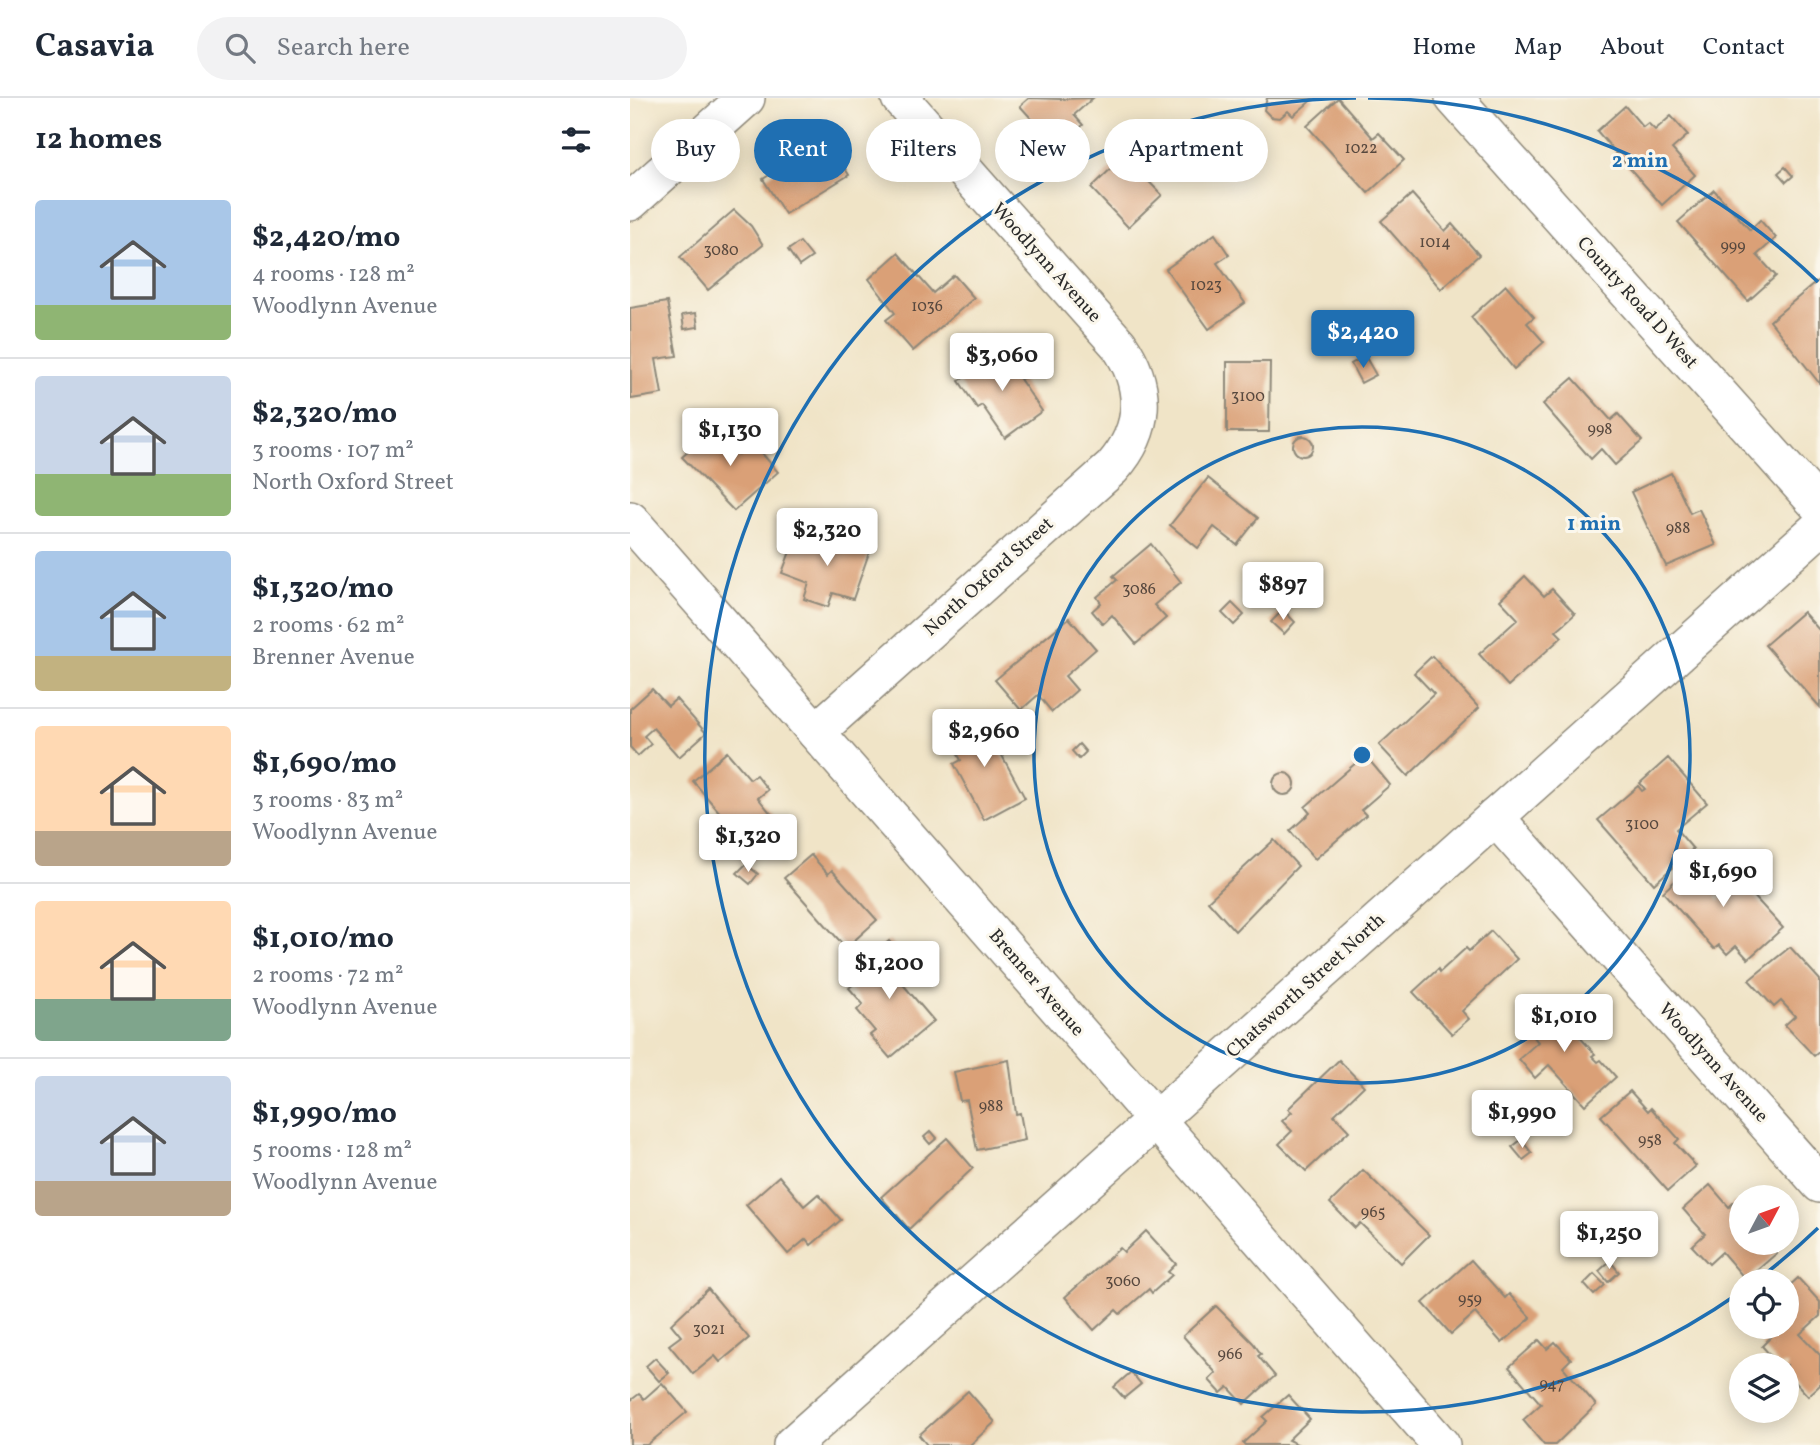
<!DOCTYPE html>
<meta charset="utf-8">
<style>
:root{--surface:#fff;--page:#f2f2f3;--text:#1f2937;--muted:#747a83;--line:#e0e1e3;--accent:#1f6fb2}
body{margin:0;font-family:Vollkorn,serif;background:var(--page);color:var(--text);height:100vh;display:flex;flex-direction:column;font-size:26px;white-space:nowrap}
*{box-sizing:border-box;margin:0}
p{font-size:23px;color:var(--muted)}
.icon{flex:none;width:38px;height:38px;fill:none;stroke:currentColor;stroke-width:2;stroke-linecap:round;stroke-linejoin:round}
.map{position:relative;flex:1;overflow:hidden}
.panel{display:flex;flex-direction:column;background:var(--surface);width:630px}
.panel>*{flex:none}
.hud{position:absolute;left:21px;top:21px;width:665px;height:63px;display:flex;gap:14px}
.needle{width:46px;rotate:49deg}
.fabs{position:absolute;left:1099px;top:1087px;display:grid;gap:14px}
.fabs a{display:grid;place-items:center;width:70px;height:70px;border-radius:50%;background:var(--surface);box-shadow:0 4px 18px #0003;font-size:35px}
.price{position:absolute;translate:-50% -60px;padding:0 16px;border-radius:7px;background:#fff;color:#222;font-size:23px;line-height:46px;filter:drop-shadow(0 2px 4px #0008)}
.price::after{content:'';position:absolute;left:50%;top:42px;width:21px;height:16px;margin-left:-10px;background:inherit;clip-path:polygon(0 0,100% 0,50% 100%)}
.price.current{background:var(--accent);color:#fff}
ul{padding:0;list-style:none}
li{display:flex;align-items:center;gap:21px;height:175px;padding:0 35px}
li+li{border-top:2px solid var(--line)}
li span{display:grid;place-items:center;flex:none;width:196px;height:140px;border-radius:7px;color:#555}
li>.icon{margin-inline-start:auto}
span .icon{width:84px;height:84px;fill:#fffc;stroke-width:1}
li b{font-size:30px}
h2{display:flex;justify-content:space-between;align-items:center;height:84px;padding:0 35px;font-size:30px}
.tag{padding:0 24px;border-radius:32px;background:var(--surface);box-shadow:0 4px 18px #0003;font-size:24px;line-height:63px}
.tag.current{background:var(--accent);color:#fff}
header{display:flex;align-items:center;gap:42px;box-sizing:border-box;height:98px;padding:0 35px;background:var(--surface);border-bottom:2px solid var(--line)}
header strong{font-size:33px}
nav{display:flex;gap:38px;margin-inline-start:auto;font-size:24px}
.search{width:490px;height:63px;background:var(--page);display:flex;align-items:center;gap:18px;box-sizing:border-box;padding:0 24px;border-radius:38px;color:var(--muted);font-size:26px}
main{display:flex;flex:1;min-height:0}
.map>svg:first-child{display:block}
.building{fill:#daa077}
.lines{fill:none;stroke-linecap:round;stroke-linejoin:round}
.minor-casing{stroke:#8e8879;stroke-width:40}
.minor{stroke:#fff;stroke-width:37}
.ring{fill:none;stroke:#1f6fb2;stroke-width:3.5}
.labels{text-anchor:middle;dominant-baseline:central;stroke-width:6;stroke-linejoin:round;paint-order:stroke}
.number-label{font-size:16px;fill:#57483e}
.street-label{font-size:19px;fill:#2b2b2b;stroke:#fbf7ec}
.centre{fill:#1f6fb2;stroke:#fbf7ec;stroke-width:3.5}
.ring-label{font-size:21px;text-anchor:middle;font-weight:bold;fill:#1f6fb2;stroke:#fbf7ec;stroke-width:6;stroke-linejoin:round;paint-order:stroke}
</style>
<header>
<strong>Casavia</strong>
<div class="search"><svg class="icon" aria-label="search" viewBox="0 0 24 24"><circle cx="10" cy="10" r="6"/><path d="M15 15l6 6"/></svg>Search here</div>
<nav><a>Home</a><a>Map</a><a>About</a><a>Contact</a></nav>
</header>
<main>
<section class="panel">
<h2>12 homes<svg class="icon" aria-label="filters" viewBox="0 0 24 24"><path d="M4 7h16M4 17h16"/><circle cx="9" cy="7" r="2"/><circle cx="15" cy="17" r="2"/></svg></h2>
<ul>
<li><span style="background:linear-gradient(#a9c7e8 75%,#8fb573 0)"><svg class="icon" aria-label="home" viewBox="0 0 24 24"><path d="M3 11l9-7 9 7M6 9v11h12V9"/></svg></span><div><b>$2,420/mo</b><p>4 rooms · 128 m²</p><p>Woodlynn Avenue</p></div></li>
<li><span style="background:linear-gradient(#c9d6e8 70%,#8fb573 0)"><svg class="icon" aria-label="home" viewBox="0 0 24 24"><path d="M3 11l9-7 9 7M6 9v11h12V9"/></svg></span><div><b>$2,320/mo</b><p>3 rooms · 107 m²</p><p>North Oxford Street</p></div></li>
<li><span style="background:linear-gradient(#a9c7e8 75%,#c2b280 0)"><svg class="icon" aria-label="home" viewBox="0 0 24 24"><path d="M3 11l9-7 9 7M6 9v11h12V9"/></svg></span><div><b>$1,320/mo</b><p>2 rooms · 62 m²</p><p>Brenner Avenue</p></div></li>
<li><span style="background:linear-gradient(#ffd9b3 75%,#b9a48a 0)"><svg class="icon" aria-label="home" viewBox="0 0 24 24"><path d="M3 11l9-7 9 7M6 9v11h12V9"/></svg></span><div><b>$1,690/mo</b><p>3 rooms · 83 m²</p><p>Woodlynn Avenue</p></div></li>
<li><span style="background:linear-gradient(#ffd9b3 70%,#7fa58c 0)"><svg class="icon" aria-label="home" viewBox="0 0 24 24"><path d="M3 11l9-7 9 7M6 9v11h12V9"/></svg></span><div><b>$1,010/mo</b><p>2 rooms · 72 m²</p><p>Woodlynn Avenue</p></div></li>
<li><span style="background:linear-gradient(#c9d6e8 75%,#b9a48a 0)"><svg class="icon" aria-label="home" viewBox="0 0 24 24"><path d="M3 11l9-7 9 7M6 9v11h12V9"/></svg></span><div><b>$1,990/mo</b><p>5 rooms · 128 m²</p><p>Woodlynn Avenue</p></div></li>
</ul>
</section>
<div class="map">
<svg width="1190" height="1347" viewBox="0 0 1190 1347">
<rect width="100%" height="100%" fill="#fbf7ec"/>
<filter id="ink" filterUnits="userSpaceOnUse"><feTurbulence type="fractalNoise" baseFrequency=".0143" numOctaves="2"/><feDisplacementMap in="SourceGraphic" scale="14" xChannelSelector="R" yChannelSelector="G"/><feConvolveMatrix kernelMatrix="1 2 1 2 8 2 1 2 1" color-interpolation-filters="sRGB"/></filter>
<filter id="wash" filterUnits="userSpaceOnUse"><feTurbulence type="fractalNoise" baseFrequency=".00686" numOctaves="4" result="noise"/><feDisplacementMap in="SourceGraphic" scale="28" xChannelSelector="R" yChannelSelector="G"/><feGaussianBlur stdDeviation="1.57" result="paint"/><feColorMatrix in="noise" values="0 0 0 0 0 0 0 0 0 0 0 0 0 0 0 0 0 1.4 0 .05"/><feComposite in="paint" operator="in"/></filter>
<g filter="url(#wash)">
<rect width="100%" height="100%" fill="#f0e4c7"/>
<g id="blocks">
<g class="building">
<polygon points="399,0 429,1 463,0 444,17 453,27 428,50 390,8"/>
<polygon points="637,0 684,0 663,18 658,13 650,20 641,19 634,12"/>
<polygon points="708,0 743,40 749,35 774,62 738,95 677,28"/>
<polygon points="995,8 1013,29 1018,25 1025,32 1041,18 1058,37 1042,51 1065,77 1032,107 967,33"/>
<polygon points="197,42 219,77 155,116 133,81 155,67 153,63 173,51 176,55"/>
<polygon points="610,52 623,53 623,66 610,66"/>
<polygon points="494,58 532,97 498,129 461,90"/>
<polygon points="1155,69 1163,78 1156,84 1148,75"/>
<polygon points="1084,92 1120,132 1130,122 1146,140 1127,157 1146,178 1118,203 1048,124"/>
<polygon points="782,96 815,133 822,126 849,157 811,191 751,123"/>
<polygon points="104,112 121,128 133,147 78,192 50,159"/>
<polygon points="585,136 599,157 587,165 615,205 579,231 536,171"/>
<polygon points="170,144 182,159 169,168 158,152"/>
<polygon points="268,155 303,195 324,177 344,200 283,253 256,222 265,215 239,181"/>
<polygon points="1190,181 1190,286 1140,223"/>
<polygon points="876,187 904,219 897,225 914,244 884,271 841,219"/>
<polygon points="37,204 47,258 26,261 32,296 1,301 0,210"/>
<polygon points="66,215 68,229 54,231 52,217"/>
<polygon points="373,252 386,264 393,280 390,281 412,313 375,340 352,307 347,310 329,283"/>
<polygon points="735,258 746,277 731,285 721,266"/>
<polygon points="597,264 640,264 639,334 597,334"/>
<polygon points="943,280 981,322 988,316 1012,343 985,367 971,351 961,361 913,306"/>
<polygon points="85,330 108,356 122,344 148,374 104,413 52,359"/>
<circle cx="673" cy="348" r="10"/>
<polygon points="1041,375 1060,415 1069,411 1086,447 1036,468 1001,394"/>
<polygon points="578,380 628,420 607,447 584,429 568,450 540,427"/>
<polygon points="182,424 197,429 193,440 178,434"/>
<polygon points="167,435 219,453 223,439 242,446 223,501 203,495 198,509 174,501 179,485 152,475"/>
<polygon points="521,446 551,484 524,507 536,520 506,546 482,517 473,526 462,513 471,505 467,499 487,482 483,478"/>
<polygon points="895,478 914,498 922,491 945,516 926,533 932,539 878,588 849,556 888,521 870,502"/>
<polygon points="602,505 614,517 604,527 592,515"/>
<polygon points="653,512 665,524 654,536 641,524"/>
<polygon points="1173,514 1190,533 1190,609 1135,547"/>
<polygon points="439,520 466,551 435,578 447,592 422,614 408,597 391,612 365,582"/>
<polygon points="802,558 849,610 778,678 749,647 804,596 784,575"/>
<polygon points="22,591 38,608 46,601 76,635 49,659 23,630 14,638 21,646 8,658 0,649 0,611"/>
<polygon points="350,617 395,700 354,722 324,666 331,662 316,635"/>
<polygon points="449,646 456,654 449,661 442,653"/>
<polygon points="97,654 120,681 126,677 138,692 128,700 147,723 118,748 63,683"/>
<polygon points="735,657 760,687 731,712 736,717 685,761 660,733 680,715 675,709"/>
<polygon points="1038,660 1077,705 1046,731 1063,751 1024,786 968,722 1008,688 1012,693 1015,691 1010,685"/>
<circle cx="654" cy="686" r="11"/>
<polygon points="644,742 668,768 605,833 578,803"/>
<polygon points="1086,756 1107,779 1086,798 1089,802 1110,783 1153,830 1118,861 1106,848 1097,856 1089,847 1084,851 1033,794 1060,769 1065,775"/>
<polygon points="181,757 198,776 202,772 247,822 216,850 154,780"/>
<polygon points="116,766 128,776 120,786 107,775"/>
<polygon points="861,833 887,861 832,913 839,921 822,936 783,894 808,871 810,874 836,850 839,853"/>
<polygon points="259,843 283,872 270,883 304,923 260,960 240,937 245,933 227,912 233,906 219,890 233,878 227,871"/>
<polygon points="1160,849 1190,882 1190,953 1184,958 1155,927 1165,918 1151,903 1144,909 1119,882"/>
<polygon points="921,901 941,923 938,926 965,956 962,958 968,964 971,962 986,979 955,1007 919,967 905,980 889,961 908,944 893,926"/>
<polygon points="379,962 386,1016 390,1015 395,1042 347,1052 337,1002 330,1003 324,974"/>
<polygon points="709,962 734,988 704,1017 719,1033 676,1073 649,1046 662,1033 652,1023 662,1014 658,1011"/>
<polygon points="1000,993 1018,1013 1021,1010 1049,1041 1045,1045 1066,1068 1038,1093 971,1018"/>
<polygon points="301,1033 307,1040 300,1046 294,1039"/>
<polygon points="317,1040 343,1070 279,1131 251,1099"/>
<polygon points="891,1042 902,1055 893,1062 882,1049"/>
<polygon points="733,1072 799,1137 771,1165 730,1125 725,1130 700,1105"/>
<polygon points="149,1078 174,1108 188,1096 211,1122 181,1147 176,1141 158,1156 116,1107"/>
<polygon points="1080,1087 1099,1109 1104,1104 1111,1112 1111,1144 1138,1144 1147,1155 1116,1182 1092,1154 1079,1166 1062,1148 1075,1136 1053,1111"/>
<polygon points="516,1133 546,1166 538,1174 542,1177 522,1195 519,1191 490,1216 486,1212 464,1232 435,1199 490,1150 494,1154"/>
<polygon points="841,1162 875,1200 879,1196 901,1220 872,1245 845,1215 821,1236 793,1205"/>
<polygon points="980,1163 989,1174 978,1184 969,1173"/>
<polygon points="964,1176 975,1187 964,1197 954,1186"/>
<polygon points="1168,1180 1190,1204 1190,1218 1170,1236 1190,1257 1190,1287 1178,1298 1157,1275 1157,1267 1149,1267 1132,1248 1141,1239 1131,1228 1157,1228 1157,1190"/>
<polygon points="78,1191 119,1240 90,1264 85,1258 63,1276 39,1247 51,1238 41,1226"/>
<polygon points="586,1208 623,1245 631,1256 628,1258 645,1278 614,1306 598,1289 591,1295 579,1282 586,1275 553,1238"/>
<polygon points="909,1242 917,1251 925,1244 941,1261 933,1269 966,1307 925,1347 914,1347 893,1322 911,1306 879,1269"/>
<polygon points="25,1260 39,1275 29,1283 16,1268"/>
<polygon points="501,1274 511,1286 494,1300 484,1289"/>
<polygon points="32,1285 57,1314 17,1347 0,1347 0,1303 9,1296 14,1301"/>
<polygon points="338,1293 365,1324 340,1347 297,1347 289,1337"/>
<polygon points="658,1297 680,1321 658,1342 669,1347 615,1347 613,1345 637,1323 633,1319"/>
</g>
</g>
</g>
<g filter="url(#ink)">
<use href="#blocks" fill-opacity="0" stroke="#8e8879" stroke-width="2"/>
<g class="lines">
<g class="minor-casing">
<g id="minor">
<polyline points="824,0 1190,409"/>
<polyline points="0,104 116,0"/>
<polyline points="0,422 811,1347"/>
<path d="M186,634L482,370C516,332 518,289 489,247L270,0"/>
<polyline points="865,719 1190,1086"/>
<polyline points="162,1347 1190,429"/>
</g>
</g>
<use href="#minor" class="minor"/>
</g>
</g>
<g class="ring">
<circle cx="732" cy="657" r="328"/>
<path d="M1188 1130A657 657 0 0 1 1127 1182M1109 1195A657 657 0 1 1 726 0M738 0A657 657 0 0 1 1188 184"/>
</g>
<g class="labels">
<g class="number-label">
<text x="731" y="51">1022</text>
<text x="805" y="145">1014</text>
<text x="1103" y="149">999</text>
<text x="91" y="153">3080</text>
<text x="576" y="188">1023</text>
<text x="297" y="209">1036</text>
<text x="618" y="299">3100</text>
<text x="970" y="332">998</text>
<text x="1048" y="431">988</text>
<text x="509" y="492">3086</text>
<text x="1012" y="727">3100</text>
<text x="361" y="1009">988</text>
<text x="1020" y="1043">958</text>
<text x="743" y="1115">965</text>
<text x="493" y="1184">3060</text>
<text x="840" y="1202">959</text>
<text x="79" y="1232">3021</text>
<text x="600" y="1257">966</text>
<text x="922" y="1287">947</text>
</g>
<g class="street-label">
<text transform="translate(416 165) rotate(48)">Woodlynn Avenue</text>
<text transform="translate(1007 205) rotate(48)">County Road D West</text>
<text transform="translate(359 479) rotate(-42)">North Oxford Street</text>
<text transform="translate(406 885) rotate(49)">Brenner Avenue</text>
<text transform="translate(676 888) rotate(-42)">Chatsworth Street North</text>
<text transform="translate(1083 965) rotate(48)">Woodlynn Avenue</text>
</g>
</g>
<circle cx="732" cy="657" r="10" class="centre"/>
<g class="ring-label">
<text x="1010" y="69">2 min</text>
<text x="964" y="432">1 min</text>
</g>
</svg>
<div class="fabs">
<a><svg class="needle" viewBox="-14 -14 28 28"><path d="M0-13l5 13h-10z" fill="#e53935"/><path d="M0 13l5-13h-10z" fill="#747a83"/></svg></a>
<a><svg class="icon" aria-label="locate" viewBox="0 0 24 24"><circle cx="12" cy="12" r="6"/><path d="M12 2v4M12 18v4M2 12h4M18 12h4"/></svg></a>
<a><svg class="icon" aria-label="layers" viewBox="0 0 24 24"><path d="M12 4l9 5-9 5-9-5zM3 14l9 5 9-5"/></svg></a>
</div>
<b class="price current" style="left:733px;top:272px">$2,420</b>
<b class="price" style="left:372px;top:295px">$3,060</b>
<b class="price" style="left:100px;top:370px">$1,130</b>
<b class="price" style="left:197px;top:470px">$2,320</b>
<b class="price" style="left:653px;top:524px">$897</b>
<b class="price" style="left:354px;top:671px">$2,960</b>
<b class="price" style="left:118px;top:776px">$1,320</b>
<b class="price" style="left:1093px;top:811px">$1,690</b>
<b class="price" style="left:259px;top:903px">$1,200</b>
<b class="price" style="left:934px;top:956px">$1,010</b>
<b class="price" style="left:892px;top:1052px">$1,990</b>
<b class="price" style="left:979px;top:1173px">$1,250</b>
<div class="hud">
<a class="tag">Buy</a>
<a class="tag current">Rent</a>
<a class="tag">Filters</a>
<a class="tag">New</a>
<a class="tag">Apartment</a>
</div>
</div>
</main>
